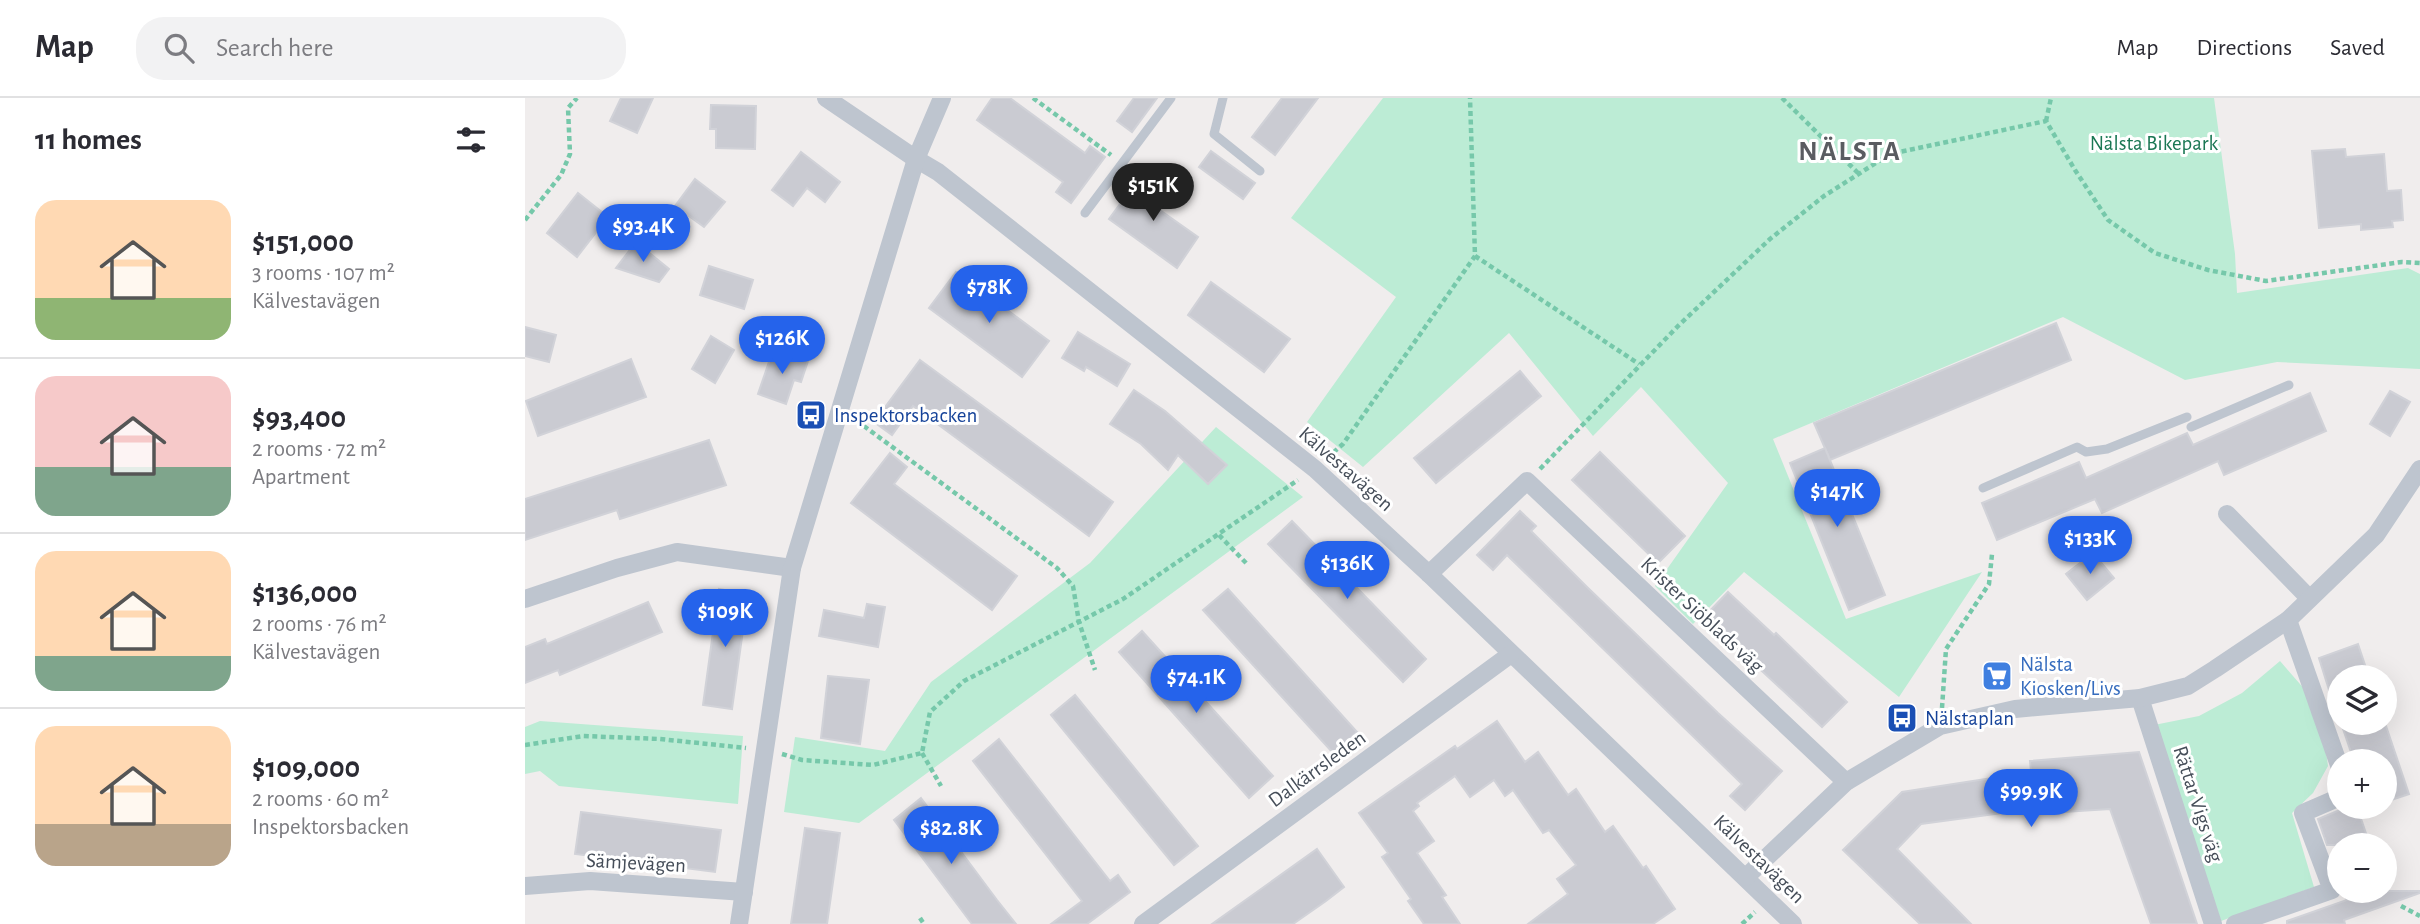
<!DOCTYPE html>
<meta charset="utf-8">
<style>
:root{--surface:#fff;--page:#f2f2f3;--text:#2b2b33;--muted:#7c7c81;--line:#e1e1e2;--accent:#2563eb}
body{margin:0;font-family:"Alegreya Sans",sans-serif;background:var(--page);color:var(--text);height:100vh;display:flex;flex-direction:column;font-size:26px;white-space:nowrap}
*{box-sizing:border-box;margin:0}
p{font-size:23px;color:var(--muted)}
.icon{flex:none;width:38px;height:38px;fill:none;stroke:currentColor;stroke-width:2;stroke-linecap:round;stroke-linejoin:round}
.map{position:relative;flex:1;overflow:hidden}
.details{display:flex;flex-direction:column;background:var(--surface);width:525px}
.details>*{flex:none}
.tools{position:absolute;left:1802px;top:567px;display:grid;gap:14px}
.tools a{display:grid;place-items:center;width:70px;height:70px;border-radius:50%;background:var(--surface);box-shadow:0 7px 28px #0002;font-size:35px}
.price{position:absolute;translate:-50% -60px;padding:0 16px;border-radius:24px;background:var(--accent);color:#fff;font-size:23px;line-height:46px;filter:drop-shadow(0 2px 4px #0008)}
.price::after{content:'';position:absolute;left:50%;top:42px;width:21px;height:16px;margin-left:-10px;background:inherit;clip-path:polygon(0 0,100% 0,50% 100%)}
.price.selected{background:#222;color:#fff}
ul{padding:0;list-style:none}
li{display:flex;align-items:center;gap:21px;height:175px;padding:0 35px}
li+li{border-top:2px solid var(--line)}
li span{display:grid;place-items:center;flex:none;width:196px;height:140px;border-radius:21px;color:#555}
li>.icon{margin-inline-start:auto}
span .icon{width:84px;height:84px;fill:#fffc;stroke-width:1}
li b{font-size:30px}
h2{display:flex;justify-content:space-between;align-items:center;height:84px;padding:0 35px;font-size:30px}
header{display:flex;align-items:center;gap:42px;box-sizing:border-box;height:98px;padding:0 35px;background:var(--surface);border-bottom:2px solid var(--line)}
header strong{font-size:33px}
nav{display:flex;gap:38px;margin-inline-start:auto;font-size:24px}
.search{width:490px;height:63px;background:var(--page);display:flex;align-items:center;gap:18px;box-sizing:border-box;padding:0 24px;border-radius:28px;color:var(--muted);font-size:26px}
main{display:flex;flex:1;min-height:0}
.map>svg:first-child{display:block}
.green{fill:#bcecd5}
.building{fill:#cacbd2;stroke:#d1d2d8;stroke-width:2}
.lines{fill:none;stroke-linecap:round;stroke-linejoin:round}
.path{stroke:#76c8aa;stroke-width:4.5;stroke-dasharray:5 3.5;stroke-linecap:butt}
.lane{stroke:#bec5cf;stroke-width:9}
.street{stroke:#bec5cf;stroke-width:18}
.labels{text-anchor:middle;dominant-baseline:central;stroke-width:6;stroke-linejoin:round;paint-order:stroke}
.park-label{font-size:21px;fill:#1b7754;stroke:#fff}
.transit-label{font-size:21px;fill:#164399;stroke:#fff;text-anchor:start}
.street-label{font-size:21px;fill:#464e59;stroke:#fff}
.shop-label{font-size:21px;fill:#366cbe;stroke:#fff;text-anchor:start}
.district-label{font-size:28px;font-weight:bold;letter-spacing:2px;fill:#5a5c61;stroke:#fff}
</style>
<header>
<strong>Map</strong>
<div class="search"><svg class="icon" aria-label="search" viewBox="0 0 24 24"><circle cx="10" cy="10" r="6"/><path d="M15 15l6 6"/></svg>Search here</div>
<nav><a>Map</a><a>Directions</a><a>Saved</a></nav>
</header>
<main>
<section class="details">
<h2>11 homes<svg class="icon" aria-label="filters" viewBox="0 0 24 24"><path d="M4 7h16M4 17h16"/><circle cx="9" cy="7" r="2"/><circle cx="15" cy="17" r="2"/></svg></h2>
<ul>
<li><span style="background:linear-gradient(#ffd9b3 70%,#8fb573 0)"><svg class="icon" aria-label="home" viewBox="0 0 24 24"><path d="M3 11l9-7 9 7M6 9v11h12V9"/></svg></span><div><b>$151,000</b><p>3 rooms · 107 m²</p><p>Kälvestavägen</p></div></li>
<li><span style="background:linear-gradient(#f6c9c9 65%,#7fa58c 0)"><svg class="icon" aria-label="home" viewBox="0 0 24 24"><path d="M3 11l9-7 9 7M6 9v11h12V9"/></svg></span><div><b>$93,400</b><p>2 rooms · 72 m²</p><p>Apartment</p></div></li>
<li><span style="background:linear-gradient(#ffd9b3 75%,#7fa58c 0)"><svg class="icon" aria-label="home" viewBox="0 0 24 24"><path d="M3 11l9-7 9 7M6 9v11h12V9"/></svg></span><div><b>$136,000</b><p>2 rooms · 76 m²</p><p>Kälvestavägen</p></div></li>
<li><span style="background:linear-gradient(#ffd9b3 70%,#b9a48a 0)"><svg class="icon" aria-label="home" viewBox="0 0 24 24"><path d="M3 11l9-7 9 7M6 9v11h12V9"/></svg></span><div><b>$109,000</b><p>2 rooms · 60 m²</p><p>Inspektorsbacken</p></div></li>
</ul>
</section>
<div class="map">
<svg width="1895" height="826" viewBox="0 0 1895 826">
<rect width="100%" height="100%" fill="#f0eded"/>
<g class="green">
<polygon points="858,0 1689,0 1710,156 1712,195 1883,170 1895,176 1895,271 1752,264 1660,282 1538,219 1248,341 1321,521 1457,474 1374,599 1219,474 1168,526 1130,488 1203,385 1116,289 1068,338 984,235 838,369 782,324 871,199 766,120"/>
<polygon points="691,329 778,399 334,725 259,714 270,639 360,653 406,584 565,465"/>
<polygon points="1755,563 1782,594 1799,639 1803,668 1788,695 1767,715 1789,789 1696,823 1629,627 1674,618 1717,595"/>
<polygon points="15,623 218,638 213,706 34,688 15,673 0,676 0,629"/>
</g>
<g class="building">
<polygon points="96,0 128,0 112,35 85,23"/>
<polygon points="467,0 485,0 560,55 565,48 580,59 546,105 531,94 538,84 452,22"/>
<polygon points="609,0 632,0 607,34 592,23"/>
<polygon points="757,0 793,0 750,57 727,39"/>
<polygon points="186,7 231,8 230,51 191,50 191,31 185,31"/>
<polygon points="1820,51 1821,59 1859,56 1862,93 1876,92 1878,122 1867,123 1868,129 1836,132 1836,126 1794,130 1787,53"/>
<polygon points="686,53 730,85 718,101 674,69"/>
<polygon points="276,54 315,84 300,104 282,90 268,108 247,92"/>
<polygon points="620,72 637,84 622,103 673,139 652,170 584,121"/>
<polygon points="170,81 200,104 179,129 150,108"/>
<polygon points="53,95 83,119 52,159 22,135"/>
<polygon points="111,144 144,171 134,184 91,170"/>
<polygon points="184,168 228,182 219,211 175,197"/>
<polygon points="431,174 524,243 497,279 404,210"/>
<polygon points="686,184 765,241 739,274 663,217"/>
<polygon points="1531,225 1546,262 1305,362 1289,325"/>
<polygon points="0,229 31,237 24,264 0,258"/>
<polygon points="553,234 605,266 592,288 561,269 559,273 537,260"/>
<polygon points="186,238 209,252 190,285 167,271"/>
<polygon points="248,252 283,263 276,284 269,282 261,306 233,296"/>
<polygon points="106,261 121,299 13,338 1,303"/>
<polygon points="395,262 588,404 564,438 388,308 367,337 349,324"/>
<polygon points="995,273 1016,298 911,385 889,360"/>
<polygon points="609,292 640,313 702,367 683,386 653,357 643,372 616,346 585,326"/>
<polygon points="1865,293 1885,304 1865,338 1845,326"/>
<polygon points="1785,295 1801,333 1699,377 1693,363 1577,415 1570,401 1472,442 1457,405 1554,364 1561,380 1662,335 1668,347"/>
<polygon points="184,342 201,387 95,421 92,412 0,442 0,401"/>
<polygon points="1300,350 1360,497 1324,512 1265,365"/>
<polygon points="1075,354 1160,438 1133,465 1047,382"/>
<polygon points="365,355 382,369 369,386 492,478 467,512 326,405"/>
<polygon points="995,413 1011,428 1006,433 1062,489 1193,615 1257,673 1220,712 1205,698 1217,686 982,457 968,472 952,457"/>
<polygon points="767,423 901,561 878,584 743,446"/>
<polygon points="1568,455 1589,480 1562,502 1541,476"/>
<polygon points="194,491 223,496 207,611 178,607"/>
<polygon points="703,491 832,634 809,656 678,512"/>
<polygon points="1203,494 1249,537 1251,535 1322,604 1297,629 1179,519"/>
<polygon points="123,504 137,534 35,577 33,572 0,585 0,549 20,541 22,546"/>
<polygon points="342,506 360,509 353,549 294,538 299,512 339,520"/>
<polygon points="617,533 748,678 724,700 594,554"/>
<polygon points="1833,546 1844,579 1815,579 1815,613 1811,614 1794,560"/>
<polygon points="1467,564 1485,572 1477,591 1459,584"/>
<polygon points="303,578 344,582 335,646 296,640"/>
<polygon points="550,597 673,748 649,767 526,617"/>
<polygon points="972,623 1000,664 1013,654 1043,697 1051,691 1080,734 1088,728 1118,770 1121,768 1150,811 1128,826 1003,826 1043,796 1032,781 1051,767 1024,732 1018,735 988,692 980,698 969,682 945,699 930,678 892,705 894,708 888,713 909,743 892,755 921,797 917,799 935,826 899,826 883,803 886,801 857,759 863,755 834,715 930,648 932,651"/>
<polygon points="1816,625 1860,625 1884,696 1860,704 1860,663 1829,663"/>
<polygon points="474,641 585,783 593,777 605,794 562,826 526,826 557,803 448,663"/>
<polygon points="1614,654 1672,826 1626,826 1585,711 1508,716 1507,711 1396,726 1372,751 1446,826 1395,826 1318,752 1377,694 1506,674 1505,663"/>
<polygon points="396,700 472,802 491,826 447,826 369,722"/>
<polygon points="1822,709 1832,709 1845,747 1802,747 1793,721"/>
<polygon points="56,714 196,732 190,774 50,756"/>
<polygon points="280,730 315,735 302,826 266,826"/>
<polygon points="792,751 819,789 801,803 768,826 687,826"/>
<polygon points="1818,793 1895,793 1895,795 1819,822 1820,826 1762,826 1762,823 1822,802"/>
</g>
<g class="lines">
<g class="path">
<polyline points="508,0 586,57"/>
<polyline points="1257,0 1333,75"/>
<polyline points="1521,23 1526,0"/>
<polyline points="0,122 36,77 45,56 43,10 52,0"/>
<polyline points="950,158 1114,266"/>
<polyline points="332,323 532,470 548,488 554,524 570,572"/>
<polyline points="802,360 818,346 950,158 945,0"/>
<polyline points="1015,371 1153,228 1245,141 1299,98 1365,56 1521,23 1550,72 1583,122 1630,155 1683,172 1741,183 1877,164 1895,165"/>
<polyline points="694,437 722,466"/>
<polyline points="1417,610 1421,551 1464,486 1467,456"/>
<polyline points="0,647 58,638 135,641 221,650"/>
<polyline points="397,655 416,688"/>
<polyline points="257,656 277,662 348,667 397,655 405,614 439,583 598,501 773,382"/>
<polyline points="1876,808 1895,818"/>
<polyline points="395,820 399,826"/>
<polyline points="1217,826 1230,814"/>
</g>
<g class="lane">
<polyline points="698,0 689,36 735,73"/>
<polyline points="560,115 646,0"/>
<polyline points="1666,329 1764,287"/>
<polyline points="1458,390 1552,349 1561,354 1582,351 1662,319"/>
</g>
<g class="street">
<polyline points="301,0 391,61 413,74 790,371 904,476 1268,826"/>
<polyline points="1702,416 1784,500"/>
<polyline points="904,476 1002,383 1321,684"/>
<polyline points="0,501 92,470 152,454 267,470 391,61 417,0"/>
<polyline points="1763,522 1815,670"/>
<polyline points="1615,600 1688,826"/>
<polyline points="1221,779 1321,684 1415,628 1490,611 1615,600 1663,588 1690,571 1763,522 1851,437 1895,371"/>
<polyline points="0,788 65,783 219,794"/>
<polyline points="214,826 267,470"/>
<polyline points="618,826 986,556"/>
<polyline points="1710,826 1807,792 1778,715 1815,699"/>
</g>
</g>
<defs>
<g id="bus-square" transform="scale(1.575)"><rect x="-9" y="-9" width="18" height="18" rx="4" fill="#1a4fb4" stroke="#fff"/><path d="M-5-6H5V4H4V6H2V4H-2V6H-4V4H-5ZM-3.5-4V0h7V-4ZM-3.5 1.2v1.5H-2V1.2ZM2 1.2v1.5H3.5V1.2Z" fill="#fff"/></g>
<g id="supermarket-square" transform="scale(1.575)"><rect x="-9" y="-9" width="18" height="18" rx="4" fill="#3f7fe0" stroke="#fff"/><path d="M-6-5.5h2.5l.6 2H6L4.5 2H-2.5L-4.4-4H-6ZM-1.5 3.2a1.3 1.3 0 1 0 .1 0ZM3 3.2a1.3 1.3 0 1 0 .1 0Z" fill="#fff"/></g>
</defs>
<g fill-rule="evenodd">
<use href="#bus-square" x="286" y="317"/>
<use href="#supermarket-square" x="1472" y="578"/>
<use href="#bus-square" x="1377" y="620"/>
</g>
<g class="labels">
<g class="park-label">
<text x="1629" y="45">Nälsta Bikepark</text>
</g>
<g class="transit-label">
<text x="309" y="317">Inspektorsbacken</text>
<text x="1400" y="620">Nälstaplan</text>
</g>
<g class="street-label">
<text transform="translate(821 371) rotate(41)">Kälvestavägen</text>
<text transform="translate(1177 517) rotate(43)">Krister Siöblads väg</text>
<text transform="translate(792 671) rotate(-36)">Dalkärrsleden</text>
<text transform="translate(1673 706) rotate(72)">Rättar Vigs väg</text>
<text transform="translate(1234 761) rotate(44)">Kälvestavägen</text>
<text transform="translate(111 765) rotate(3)">Sämjevägen</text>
</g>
<g class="shop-label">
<text x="1495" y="566">Nälsta<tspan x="1495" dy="24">Kiosken/Livs</tspan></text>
</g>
<g class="district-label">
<text x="1325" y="54">NÄLSTA</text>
</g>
</g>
</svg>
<div class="tools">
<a><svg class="icon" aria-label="layers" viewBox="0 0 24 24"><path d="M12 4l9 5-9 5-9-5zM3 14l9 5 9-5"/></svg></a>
<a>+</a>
<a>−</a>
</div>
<b class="price selected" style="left:628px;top:125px">$151K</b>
<b class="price" style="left:118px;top:166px">$93.4K</b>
<b class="price" style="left:464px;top:227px">$78K</b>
<b class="price" style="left:257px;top:278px">$126K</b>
<b class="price" style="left:1312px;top:431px">$147K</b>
<b class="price" style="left:1565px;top:478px">$133K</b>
<b class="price" style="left:822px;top:503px">$136K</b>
<b class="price" style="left:200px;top:551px">$109K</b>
<b class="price" style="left:671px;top:617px">$74.1K</b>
<b class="price" style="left:1506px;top:731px">$99.9K</b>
<b class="price" style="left:426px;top:768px">$82.8K</b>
</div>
</main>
